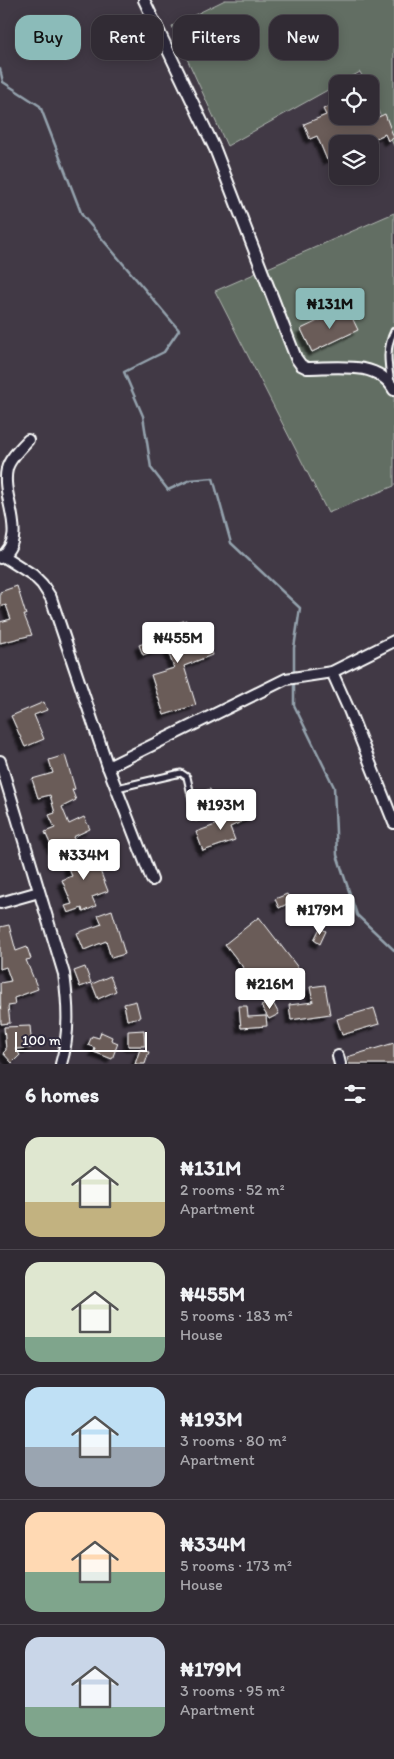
<!DOCTYPE html>
<meta charset="utf-8">
<style>
:root{--surface:#312b34;--page:#39333c;--text:#f1f3f6;--muted:#a8a7ac;--line:#4c474f;--accent:#8bbbb9}
body{margin:0;font-family:Itim,sans-serif;background:var(--page);color:var(--text);height:100vh;display:flex;flex-direction:column;font-size:19px;white-space:nowrap}
*{box-sizing:border-box;margin:0}
p{font-size:16px;color:var(--muted)}
.icon{flex:none;width:28px;height:28px;fill:none;stroke:currentColor;stroke-width:2;stroke-linecap:round;stroke-linejoin:round}
.map{position:relative;height:1064px;overflow:hidden}
.panel{display:flex;flex-direction:column;background:var(--surface);flex:1}
.panel>*{flex:none}
.guide{position:absolute;left:15px;top:15px;width:365px;height:45px;display:flex;gap:10px}
.fabs{position:absolute;left:329px;top:75px;display:grid;gap:10px}
.fabs a{display:grid;place-items:center;width:50px;height:50px;border-radius:10px;background:var(--surface);box-shadow:0 2px 12px #0003,0 0 0 1px var(--line);font-size:25px}
.scale{position:absolute;left:15px;bottom:12px;width:132px;box-sizing:border-box;padding-left:5px;border:2px solid #fff;border-top:0;font-size:14px;line-height:18px;white-space:nowrap;color:#fff;-webkit-text-stroke:4px #2f2a3d;paint-order:stroke}
.price{position:absolute;translate:-50% -42px;padding:0 11px;border-radius:5px;background:#fff;color:#222;font-size:16px;line-height:32px;filter:drop-shadow(0 1px 2px #0008)}
.price::after{content:'';position:absolute;left:50%;top:30px;width:15px;height:11px;margin-left:-8px;background:inherit;clip-path:polygon(0 0,100% 0,50% 100%)}
.price.active{background:var(--accent);color:#111}
ul{padding:0;list-style:none}
li{display:flex;align-items:center;gap:15px;height:125px;padding:0 25px}
li+li{border-top:1px solid var(--line)}
li span{display:grid;place-items:center;flex:none;width:140px;height:100px;border-radius:15px;color:#555}
li>.icon{margin-inline-start:auto}
span .icon{width:60px;height:60px;fill:#fffc;stroke-width:1}
li b{font-size:21px}
h2{display:flex;justify-content:space-between;align-items:center;height:60px;padding:0 25px;font-size:21px}
.tag{padding:0 18px;border-radius:15px;background:var(--surface);box-shadow:0 2px 12px #0003,0 0 0 1px var(--line);font-size:18px;line-height:45px}
.tag.active{background:var(--accent);color:#111}
.map>svg:first-child{display:block}
.green{fill:#626e63;stroke:#b0b6b1}
.lines{fill:none;stroke-linecap:round;stroke-linejoin:round}
.stream{stroke:#94a2ad;stroke-width:2.5}
.building{fill:#6b5c59;stroke:#fff;filter:url(#shadow)}
.lane-casing{stroke:#fff;stroke-width:9}
.street-casing{stroke:#fff;stroke-width:14}
.lane{stroke:#2f2a3d;stroke-width:5}
.street{stroke:#2f2a3d;stroke-width:10}
</style>
<div class="map">
<svg width="394" height="1064" viewBox="0 0 394 1064">
<defs>
<filter id="shadow"><feDropShadow dx="-4.5" dy="4.5" stdDeviation="1" flood-color="#0009"/></filter>
</defs>
<rect width="100%" height="100%" fill="#413945"/>
<filter id="ink" filterUnits="userSpaceOnUse"><feTurbulence type="fractalNoise" baseFrequency=".02" numOctaves="2"/><feDisplacementMap in="SourceGraphic" scale="10" xChannelSelector="R" yChannelSelector="G"/><feConvolveMatrix kernelMatrix="1 2 1 2 8 2 1 2 1" color-interpolation-filters="sRGB"/></filter>
<g filter="url(#ink)">
<g class="green">
<polygon points="225,0 394,0 394,146 370,93 370,84 366,84 360,72 227,146 172,26"/>
<polygon points="394,213 394,486 328,513 215,291"/>
</g>
<g class="lines">
<g class="stream">
<polyline points="0,69 3,82 40,106 82,215 179,330 164,352 124,372 143,416 151,468 168,490 190,480 213,478 231,543 300,608 294,648 294,676"/>
<polyline points="294,681 294,705 334,787 337,855 357,915 394,950"/>
</g>
</g>
<g class="building">
<polygon points="338,103 338,116 373,116 374,119 385,114 394,138 388,141 385,134 370,141 372,144 338,144 338,155 327,160 317,136 310,139 304,124 326,115 323,109"/>
<polygon points="347,307 358,330 312,352 301,329"/>
<polygon points="17,586 26,615 24,615 32,635 0,643 0,622 11,619 6,605 0,607 0,592"/>
<polygon points="186,620 190,631 202,627 212,655 184,666 196,705 164,715 151,675 174,668 166,646 143,655 139,645 163,636 160,629"/>
<polygon points="44,702 47,710 34,715 44,739 25,747 11,716"/>
<polygon points="65,755 75,789 72,790 76,800 62,807 69,824 84,817 90,829 73,837 75,841 65,845 69,855 62,857 58,848 53,850 45,832 55,828 49,815 55,813 50,795 38,798 32,779 53,773 49,760"/>
<polygon points="210,789 214,800 198,805 195,794"/>
<polygon points="248,808 252,817 230,827 235,840 203,851 196,832 229,820 228,818"/>
<polygon points="93,848 99,862 97,863 108,891 92,897 96,906 83,912 82,908 68,913 65,906 72,904 62,880 72,876 65,860"/>
<polygon points="287,894 291,902 279,908 275,899"/>
<polygon points="112,910 125,954 111,958 106,941 84,950 77,933 102,924 98,915"/>
<polygon points="259,917 299,969 265,996 225,944"/>
<polygon points="9,925 16,951 27,947 31,959 26,960 38,989 14,998 15,1005 8,1006 10,1023 1,1024 0,983 11,981 6,967 0,969 0,927"/>
<polygon points="320,928 326,931 320,944 314,940"/>
<polygon points="85,967 91,983 80,987 74,971"/>
<polygon points="110,976 116,991 98,999 92,984"/>
<polygon points="325,985 330,1014 291,1020 289,1005 313,1002 310,987"/>
<polygon points="136,1001 140,1017 127,1020 124,1004"/>
<polygon points="272,1001 279,1014 269,1019 261,1006"/>
<polygon points="239,1006 247,1006 248,1017 266,1016 267,1026 241,1028"/>
<polygon points="374,1008 379,1024 342,1035 337,1019"/>
<polygon points="30,1026 32,1048 15,1049 20,1055 12,1063 3,1053 6,1050 4,1027"/>
<polygon points="144,1030 145,1046 128,1046 128,1031"/>
<polygon points="101,1032 112,1037 111,1040 118,1043 112,1059 94,1052 95,1048 88,1045 92,1036 99,1038"/>
<polygon points="394,1043 394,1064 349,1064 347,1057"/>
<polygon points="140,1049 149,1052 145,1064 135,1064"/>
</g>
<g class="lines">
<g class="lane-casing">
<g id="lane">
<path d="M391,383C388,364 385,349 394,331"/>
<polyline points="117,788 181,773 187,777 196,817"/>
</g>
</g>
<g class="street-casing">
<g id="street">
<path d="M144,0L215,149L296,358L301,365L307,368C336,368 378,360 394,390"/>
<polyline points="3,556 33,575 42,584 51,598 108,767 152,880"/>
<path d="M0,558C30,536 0,498 7,469C9,459 21,448 28,440"/>
<polyline points="332,672 394,641"/>
<path d="M0,761L64,974C68,1004 70,1034 61,1064"/>
<polyline points="108,767 286,679 332,672 349,710 394,823"/>
<polyline points="0,903 39,892"/>
<polyline points="338,1056 340,1064"/>
</g>
</g>
<use href="#lane" class="lane"/>
<use href="#street" class="street"/>
</g>
</g>
</svg>
<div class="fabs">
<a><svg class="icon" aria-label="locate" viewBox="0 0 24 24"><circle cx="12" cy="12" r="6"/><path d="M12 2v4M12 18v4M2 12h4M18 12h4"/></svg></a>
<a><svg class="icon" aria-label="layers" viewBox="0 0 24 24"><path d="M12 4l9 5-9 5-9-5zM3 14l9 5 9-5"/></svg></a>
</div>
<div class="scale">100 m</div>
<b class="price active" style="left:330px;top:330px">₦131M</b>
<b class="price" style="left:178px;top:664px">₦455M</b>
<b class="price" style="left:221px;top:831px">₦193M</b>
<b class="price" style="left:84px;top:881px">₦334M</b>
<b class="price" style="left:320px;top:936px">₦179M</b>
<b class="price" style="left:270px;top:1010px">₦216M</b>
<div class="guide">
<a class="tag active">Buy</a>
<a class="tag">Rent</a>
<a class="tag">Filters</a>
<a class="tag">New</a>
</div>
</div>
<section class="panel">
<h2>6 homes<svg class="icon" aria-label="filters" viewBox="0 0 24 24"><path d="M4 7h16M4 17h16"/><circle cx="9" cy="7" r="2"/><circle cx="15" cy="17" r="2"/></svg></h2>
<ul>
<li><span style="background:linear-gradient(#dfe7d0 65%,#c2b280 0)"><svg class="icon" aria-label="home" viewBox="0 0 24 24"><path d="M3 11l9-7 9 7M6 9v11h12V9"/></svg></span><div><b>₦131M</b><p>2 rooms · 52 m²</p><p>Apartment</p></div></li>
<li><span style="background:linear-gradient(#dfe7d0 75%,#7fa58c 0)"><svg class="icon" aria-label="home" viewBox="0 0 24 24"><path d="M3 11l9-7 9 7M6 9v11h12V9"/></svg></span><div><b>₦455M</b><p>5 rooms · 183 m²</p><p>House</p></div></li>
<li><span style="background:linear-gradient(#bfe0f5 60%,#9aa5b1 0)"><svg class="icon" aria-label="home" viewBox="0 0 24 24"><path d="M3 11l9-7 9 7M6 9v11h12V9"/></svg></span><div><b>₦193M</b><p>3 rooms · 80 m²</p><p>Apartment</p></div></li>
<li><span style="background:linear-gradient(#ffd9b3 60%,#7fa58c 0)"><svg class="icon" aria-label="home" viewBox="0 0 24 24"><path d="M3 11l9-7 9 7M6 9v11h12V9"/></svg></span><div><b>₦334M</b><p>5 rooms · 173 m²</p><p>House</p></div></li>
<li><span style="background:linear-gradient(#c9d6e8 70%,#7fa58c 0)"><svg class="icon" aria-label="home" viewBox="0 0 24 24"><path d="M3 11l9-7 9 7M6 9v11h12V9"/></svg></span><div><b>₦179M</b><p>3 rooms · 95 m²</p><p>Apartment</p></div></li>
</ul>
</section>
